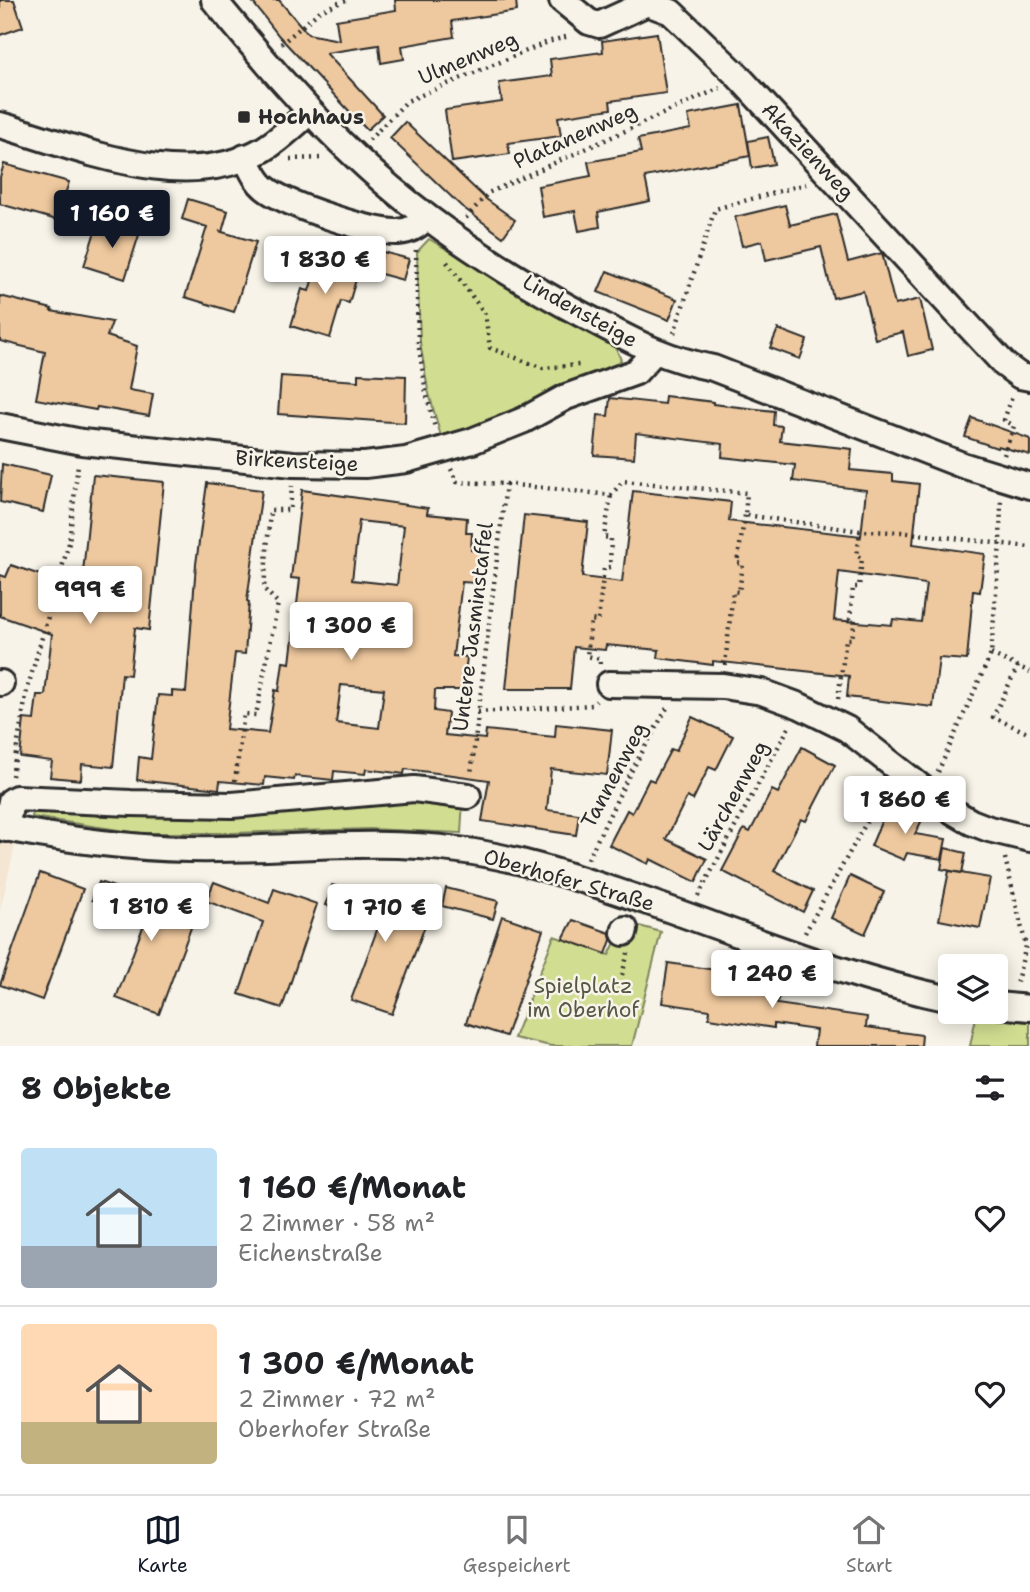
<!DOCTYPE html>
<html lang="de">
<meta charset="utf-8">
<style>
:root{--surface:#fff;--page:#f6f6f6;--text:#202124;--muted:#757577;--line:#e0e0e0;--accent:#111827}
body{margin:0;font-family:"Shantell Sans",sans-serif;background:var(--page);color:var(--text);height:100vh;display:flex;flex-direction:column;font-size:26px;white-space:nowrap}
*{box-sizing:border-box;margin:0}
p{font-size:23px;color:var(--muted)}
.icon{flex:none;width:38px;height:38px;fill:none;stroke:currentColor;stroke-width:2;stroke-linecap:round;stroke-linejoin:round}
.map{position:relative;height:1046px;overflow:hidden}
.side{display:flex;flex-direction:column;background:var(--surface);flex:1}
.side>*{flex:none}
.buttons{position:absolute;left:938px;top:954px;display:grid;gap:14px}
.buttons a{display:grid;place-items:center;width:70px;height:70px;border-radius:7px;background:var(--surface);box-shadow:0 4px 18px #0003;font-size:35px}
.price{position:absolute;translate:-50% -60px;padding:0 16px;border-radius:7px;background:#fff;color:#222;font-size:23px;line-height:46px;filter:drop-shadow(0 2px 4px #0008)}
.price::after{content:'';position:absolute;left:50%;top:42px;width:21px;height:16px;margin-left:-10px;background:inherit;clip-path:polygon(0 0,100% 0,50% 100%)}
.price.on{background:var(--accent);color:#fff}
ul{padding:0;list-style:none}
li{display:flex;align-items:center;gap:21px;height:175px;padding:0 21px}
li+li{border-top:2px solid var(--line)}
li span{display:grid;place-items:center;flex:none;width:196px;height:140px;border-radius:7px;color:#555}
li>.icon{margin-inline-start:auto}
span .icon{width:84px;height:84px;fill:#fffc;stroke-width:1}
li b{font-size:30px}
h2{display:flex;justify-content:space-between;align-items:center;height:84px;padding:0 21px;font-size:30px}
.tabs{display:flex;justify-content:space-around;align-items:center;height:98px;border-top:2px solid var(--line);background:var(--surface);font-size:19px;color:var(--muted)}
.tabs a{display:grid;justify-items:center;gap:4px}
.tabs .on{color:var(--accent)}
.map>svg:first-child{display:block}
.built{fill:#f4e6d2}
.green{fill:#d1de91;stroke:#7e845e;stroke-width:2}
.building{fill:#eec89e;stroke:#2b2b2b;stroke-width:2;fill-rule:evenodd}
.lines{fill:none;stroke-linecap:round;stroke-linejoin:round}
.minor-casing{stroke:#2b2b2b;stroke-width:30}
.path{stroke:#2b2b2b;stroke-width:4.5;stroke-dasharray:2 5;stroke-linecap:butt}
.minor{stroke:#f7f3e8;stroke-width:24}
.poi-dot{fill:#2b2b2b;stroke:#f7f3e8;stroke-width:2.5}
.labels{text-anchor:middle;dominant-baseline:central;stroke-width:5;stroke-linejoin:round;paint-order:stroke}
.street-label{font-size:21px;fill:#2b2b2b;stroke:#f7f3e8}
.poi-label{font-size:21px;font-weight:bold;fill:#2b2b2b;stroke:#f7f3e8;text-anchor:start}
.park-label{font-size:21px;fill:#545844;stroke:#f7f3e8}
</style>
<div class="map">
<svg width="1030" height="1046" viewBox="0 0 1030 1046">
<rect width="100%" height="100%" fill="#f7f3e8"/>
<filter id="ink" filterUnits="userSpaceOnUse"><feTurbulence type="fractalNoise" baseFrequency=".0143" numOctaves="2"/><feDisplacementMap in="SourceGraphic" scale="14" xChannelSelector="R" yChannelSelector="G"/><feConvolveMatrix kernelMatrix="1 2 1 2 8 2 1 2 1" color-interpolation-filters="sRGB"/></filter>
<g filter="url(#ink)">
<polygon class="built" points="0,842 15,845 0,911"/>
<g class="green">
<polygon points="429,239 616,348 621,360 614,365 553,390 472,433 442,440 428,390 420,342 417,252"/>
<polygon points="372,797 463,800 461,833 369,829 233,833 139,833 32,817 34,808"/>
<polygon points="625,922 661,932 632,1046 551,1046 514,1038 554,936 609,955"/>
<polygon points="976,1017 1030,1022 1030,1046 970,1046"/>
</g>
<g class="building">
<polygon points="0,0 14,0 23,27 0,35"/>
<polygon points="251,0 279,0 308,34 339,40 336,20 396,10 395,0 516,0 517,11 452,21 454,37 402,46 404,59 381,63 379,45 326,53 383,115 367,130 279,36"/>
<polygon points="657,33 666,93 610,101 611,109 558,117 561,136 508,143 510,154 452,162 445,110 502,102 499,83 552,76 550,59 603,52 602,41"/>
<polygon points="741,105 750,156 645,177 650,201 598,212 600,227 579,231 575,211 543,217 538,186 591,176 588,162 641,152 638,139 691,129 688,115"/>
<polygon points="405,122 486,199 515,220 503,237 461,206 390,138"/>
<polygon points="768,137 774,164 752,168 748,141"/>
<polygon points="4,164 69,182 57,220 0,204 0,177"/>
<polygon points="188,199 228,211 222,232 219,231 256,242 234,312 185,297 207,227 182,219"/>
<polygon points="785,205 790,225 836,214 848,262 882,253 895,305 920,299 932,350 908,356 903,332 875,339 863,291 833,298 821,247 766,260 762,241 742,246 735,217"/>
<polygon points="98,222 139,235 125,279 84,266"/>
<polygon points="383,252 409,259 403,280 377,273"/>
<polygon points="320,254 360,266 349,303 341,301 330,338 291,326 302,289 309,291"/>
<polygon points="607,271 677,299 669,320 598,292"/>
<polygon points="0,296 52,309 51,311 112,322 107,336 137,346 129,390 153,394 149,416 97,407 96,410 36,399 45,352 0,341"/>
<polygon points="778,329 807,340 800,359 770,348"/>
<polygon points="358,374 406,376 405,423 278,414 281,376 358,381"/>
<path d="M665,396L713,402V404L774,411L773,425L782,426L780,441L852,449L850,470L893,474V481L919,484L913,544L985,554L980,592L973,591L967,660L939,658L933,707L847,697L849,676L713,661V665L658,658L659,650L606,645L605,650L574,647L570,689H506L524,515L588,522L582,577L622,582L633,491L731,502L729,521L861,536L866,490L793,481L795,465L722,457L723,444L636,433L634,458L594,455L598,415L608,416L610,398L664,404ZM839,572L926,584L921,622L893,619L892,625L834,620Z"/>
<polygon points="972,418 1030,439 1030,455 998,446 997,448 965,437"/>
<polygon points="2,464 51,475 43,512 0,502"/>
<polygon points="93,475 164,482 149,630 135,628 130,675 122,674 113,767 82,764 81,780 50,777 52,761 20,757 24,719 34,720 37,695 45,695 52,634 0,616 0,575 6,577 11,565 72,586 73,581 82,582"/>
<path d="M207,483L262,490L247,601L249,602L245,654L235,653L226,729L268,733L275,690L279,691L283,662L290,663L300,579L291,578L302,490L428,508L427,514L467,518L466,533H472L471,550L480,551L476,583L462,582L453,656L467,657L463,690H435L434,711L448,713L445,735L485,739L486,730L555,737L556,724L612,730L607,775L551,769L547,810L579,814L576,835L482,821L489,780L453,775L405,769L404,774L366,769L365,774L334,771L333,780L295,776L294,780L265,777L264,785L220,781L219,789L137,780L139,757L151,759L158,695L172,696V691L186,692L196,564ZM359,521L404,526L397,585L352,580ZM341,685L384,689L379,728L336,723Z"/>
<polygon points="692,717 733,736 716,770 709,767 693,800 687,797 666,839 707,859 696,882 650,859 648,864 609,845 627,810 632,813 649,779 654,781 671,749 676,751"/>
<polygon points="802,747 835,765 806,821 801,819 774,871 813,891 803,912 722,871 744,829 750,832 772,790 778,793"/>
<polygon points="889,803 923,818 915,834 946,839 942,859 907,853 904,860 871,846"/>
<polygon points="945,848 966,853 962,873 941,869"/>
<polygon points="949,871 990,878 980,928 939,920"/>
<polygon points="40,873 83,889 42,1000 0,985"/>
<polygon points="850,876 884,892 865,934 831,918"/>
<polygon points="99,882 153,900 156,890 199,906 159,1014 116,998 146,919 92,900"/>
<polygon points="214,882 269,903 274,889 317,904 282,1008 239,994 263,922 206,901"/>
<polygon points="332,885 387,903 391,892 432,907 392,1014 351,1000 380,922 326,905"/>
<polygon points="446,888 498,901 493,919 442,906"/>
<polygon points="502,916 543,930 506,1036 466,1023"/>
<polygon points="573,920 610,933 611,940 606,954 563,939"/>
<polygon points="668,963 716,970 714,981 780,990 777,1004 867,1017 866,1027 922,1035 921,1046 814,1046 816,1030 774,1024 774,1028 709,1018 710,1010 662,1003"/>
</g>
<g class="lines">
<g class="minor-casing">
<g id="minor">
<path d="M214,0C259,54 304,109 356,157C423,220 500,271 581,314C628,338 660,358 713,368L962,465L1030,486"/>
<polyline points="562,0 589,22 599,25 647,3 671,12 737,75 1005,365 1020,376 1030,378"/>
<path d="M0,125C79,148 185,195 264,149C281,139 295,124 310,112"/>
<path d="M245,157C251,168 255,180 265,188C286,205 372,233 398,232C410,231 419,226 426,217"/>
<polyline points="0,426 82,442 293,464 365,465 406,460 472,441 524,420 566,397 636,372 654,352"/>
<polyline points="0,683 1,683"/>
<polyline points="609,684 723,686 762,692 800,706 847,729 949,809 971,822 989,829 1030,839"/>
<path d="M0,827C62,839 126,848 189,849C279,851 370,838 459,850C517,857 574,877 628,895C735,931 839,976 950,999"/>
<polyline points="6,829 11,801 16,798 131,803 232,805 414,789 468,796"/>
<polyline points="624,933 625,929"/>
<polyline points="996,1005 1030,1008"/>
</g>
</g>
<g class="path">
<polyline points="281,44 320,11 346,0"/>
<polyline points="369,140 407,101 548,42 569,36"/>
<polyline points="290,159 324,158"/>
<polyline points="466,218 488,193 720,88"/>
<polyline points="416,250 418,342 426,392 435,428"/>
<polyline points="447,262 485,314 490,348 543,368 579,365"/>
<polyline points="674,333 715,209 806,184"/>
<polyline points="1004,455 1014,426 1004,420 1012,397"/>
<polyline points="451,469 457,482 506,484 471,774"/>
<polyline points="506,484 611,495 623,481 747,493 745,515 860,531 901,532 1030,547"/>
<polyline points="991,654 1030,672"/>
<polyline points="600,664 600,659 587,656 591,620 598,621 604,568 610,567 611,538 604,537 611,495"/>
<polyline points="725,665 733,591 739,592 743,564 737,563 745,515"/>
<polyline points="1018,666 993,717 1030,734"/>
<polyline points="838,699 846,639 852,639 855,619 850,619 853,587 859,587 862,558 857,556 860,531"/>
<polyline points="478,712 592,705 596,701"/>
<polyline points="938,772 991,654 1000,543 1001,499"/>
<polyline points="12,776 27,690 69,543 78,464"/>
<polyline points="235,781 244,714 256,715 278,603 264,589 270,510 290,510 292,486"/>
<polyline points="1005,858 1026,946 1016,985"/>
<polyline points="588,859 628,777 667,708"/>
<polyline points="698,896 790,725"/>
<polyline points="805,933 886,787"/>
<polyline points="622,975 628,953"/>
</g>
<use href="#minor" class="minor"/>
</g>
</g>
<rect class="poi-dot" x="237" y="110" width="14" height="14" rx="3.5"/>
<g class="labels">
<g class="street-label">
<text transform="translate(468 58) rotate(-23)">Ulmenweg</text>
<text transform="translate(575 136) rotate(-24)">Platanenweg</text>
<text transform="translate(808 151) rotate(47)">Akazienweg</text>
<text transform="translate(580 311) rotate(29)">Lindensteige</text>
<text transform="translate(297 461) rotate(3)">Birkensteige</text>
<text transform="translate(473 627) rotate(-83)">Untere Jasminstaffel</text>
<text transform="translate(614 775) rotate(-62)">Tannenweg</text>
<text transform="translate(733 796) rotate(-61)">Lärchenweg</text>
<text transform="translate(569 880) rotate(16)">Oberhofer Straße</text>
</g>
<g class="poi-label">
<text x="258" y="117">Hochhaus</text>
</g>
<g class="park-label">
<text x="583" y="986">Spielplatz<tspan x="583" dy="24">im Oberhof</tspan></text>
</g>
</g>
</svg>
<div class="buttons">
<a><svg class="icon" aria-label="layers" viewBox="0 0 24 24"><path d="M12 4l9 5-9 5-9-5zM3 14l9 5 9-5"/></svg></a>
</div>
<b class="price on" style="left:112px;top:250px">1 160 €</b>
<b class="price" style="left:325px;top:296px">1 830 €</b>
<b class="price" style="left:90px;top:626px">999 €</b>
<b class="price" style="left:351px;top:662px">1 300 €</b>
<b class="price" style="left:905px;top:836px">1 860 €</b>
<b class="price" style="left:151px;top:943px">1 810 €</b>
<b class="price" style="left:385px;top:944px">1 710 €</b>
<b class="price" style="left:772px;top:1010px">1 240 €</b>
</div>
<section class="side">
<h2>8 Objekte<svg class="icon" aria-label="filters" viewBox="0 0 24 24"><path d="M4 7h16M4 17h16"/><circle cx="9" cy="7" r="2"/><circle cx="15" cy="17" r="2"/></svg></h2>
<ul>
<li><span style="background:linear-gradient(#bfe0f5 70%,#9aa5b1 0)"><svg class="icon" aria-label="home" viewBox="0 0 24 24"><path d="M3 11l9-7 9 7M6 9v11h12V9"/></svg></span><div><b>1 160 €/Monat</b><p>2 Zimmer · 58 m²</p><p>Eichenstraße</p></div><svg class="icon" aria-label="heart" viewBox="0 0 24 24"><path d="M12 20l-8-8c-3-5 5-10 8-4 3-6 11-1 8 4z"/></svg></li>
<li><span style="background:linear-gradient(#ffd9b3 70%,#c2b280 0)"><svg class="icon" aria-label="home" viewBox="0 0 24 24"><path d="M3 11l9-7 9 7M6 9v11h12V9"/></svg></span><div><b>1 300 €/Monat</b><p>2 Zimmer · 72 m²</p><p>Oberhofer Straße</p></div><svg class="icon" aria-label="heart" viewBox="0 0 24 24"><path d="M12 20l-8-8c-3-5 5-10 8-4 3-6 11-1 8 4z"/></svg></li>
</ul>
</section>
<nav class="tabs">
<a class="on"><svg class="icon" aria-label="map" viewBox="0 0 24 24"><path d="M3 6l6-2 6 2 6-2v14l-6 2-6-2-6 2zM9 4v14M15 6v14"/></svg>Karte</a>
<a><svg class="icon" aria-label="saved" viewBox="0 0 24 24"><path d="M7 4h10v16l-5-4-5 4z"/></svg>Gespeichert</a>
<a><svg class="icon" aria-label="home" viewBox="0 0 24 24"><path d="M3 11l9-7 9 7M6 9v11h12V9"/></svg>Start</a>
</nav>
